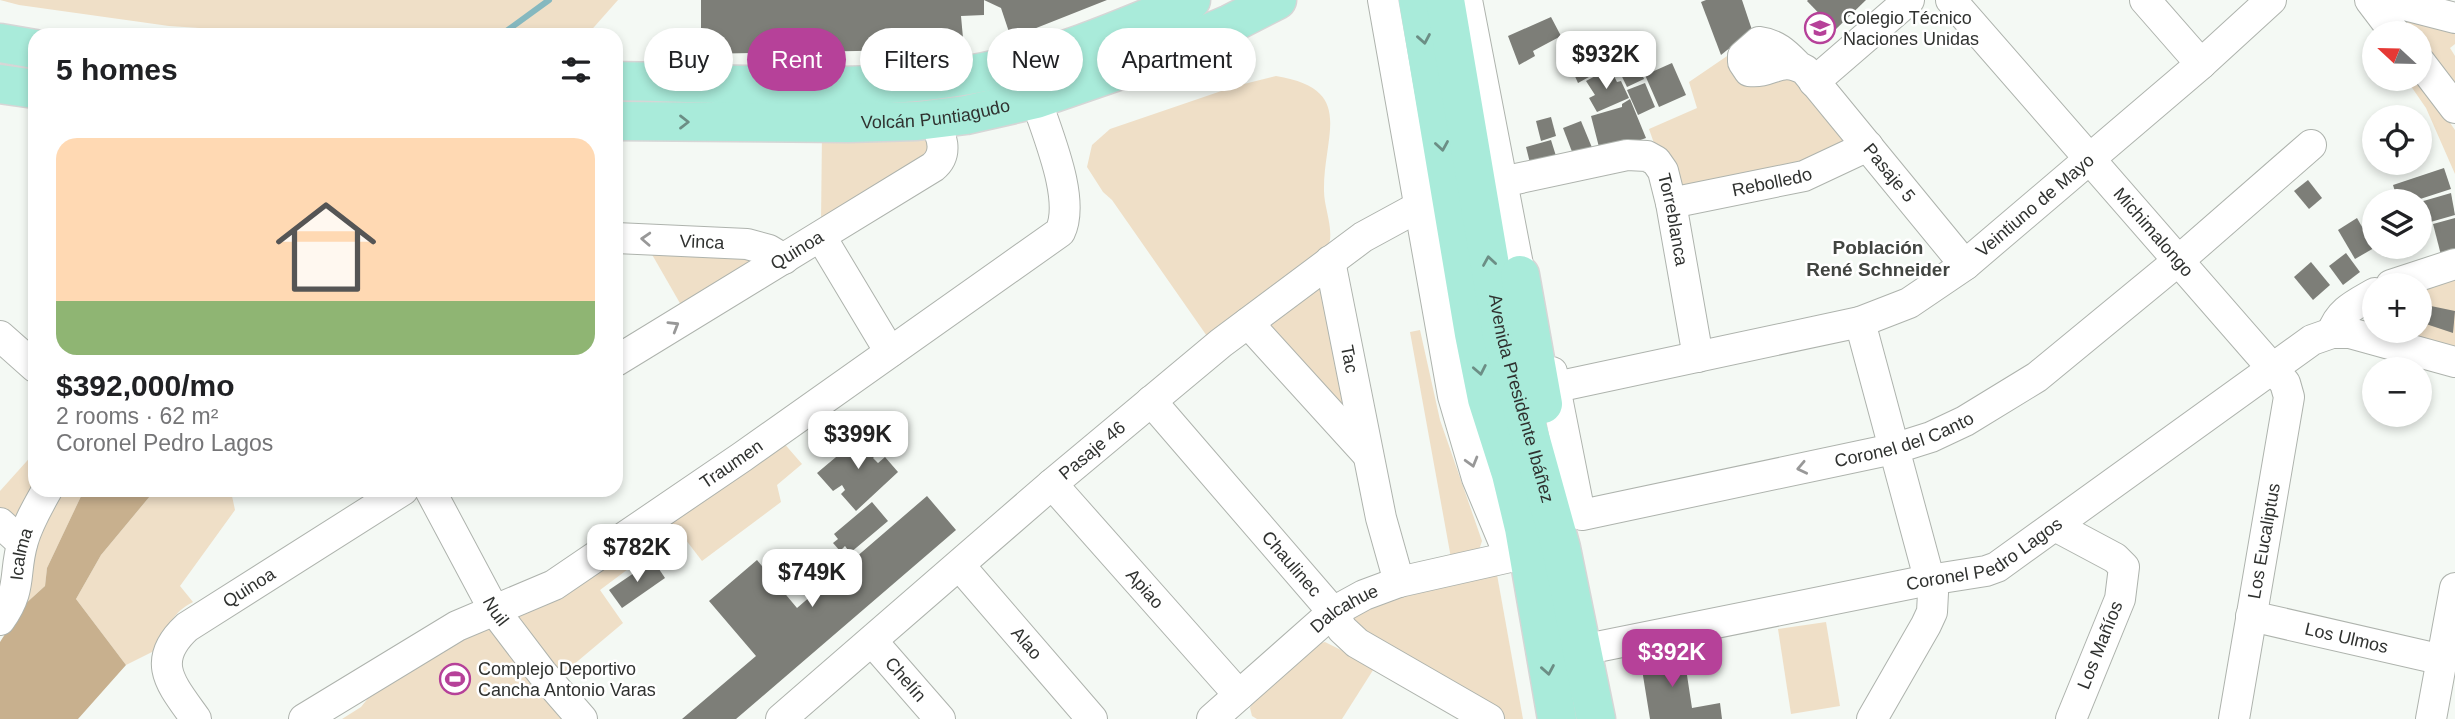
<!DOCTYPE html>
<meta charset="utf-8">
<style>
:root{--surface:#fff;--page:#f2f2f2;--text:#202124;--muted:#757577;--accent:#b64199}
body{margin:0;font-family:Helvetica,sans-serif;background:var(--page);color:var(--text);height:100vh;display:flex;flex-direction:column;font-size:26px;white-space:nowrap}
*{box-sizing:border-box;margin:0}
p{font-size:23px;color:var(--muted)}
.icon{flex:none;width:38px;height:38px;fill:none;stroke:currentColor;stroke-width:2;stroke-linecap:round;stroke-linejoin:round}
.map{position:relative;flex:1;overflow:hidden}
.panel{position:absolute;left:28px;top:28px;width:595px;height:469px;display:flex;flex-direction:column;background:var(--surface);border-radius:21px;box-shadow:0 4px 10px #0003}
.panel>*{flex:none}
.hud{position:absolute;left:644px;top:28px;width:665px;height:63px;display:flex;gap:14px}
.needle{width:46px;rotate:292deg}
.fabs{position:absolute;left:2362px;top:21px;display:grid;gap:14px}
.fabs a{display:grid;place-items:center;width:70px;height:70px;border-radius:50%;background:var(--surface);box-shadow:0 4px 10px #0003;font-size:35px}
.price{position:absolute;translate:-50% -60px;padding:0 16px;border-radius:14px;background:#fff;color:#222;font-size:23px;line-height:46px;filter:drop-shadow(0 2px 4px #0008)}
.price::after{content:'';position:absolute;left:50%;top:42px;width:21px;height:16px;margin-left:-10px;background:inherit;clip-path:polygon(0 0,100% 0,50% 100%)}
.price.on{background:var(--accent);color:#fff}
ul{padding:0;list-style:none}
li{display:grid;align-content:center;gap:14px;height:371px;padding:0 28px}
li span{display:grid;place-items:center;height:217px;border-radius:21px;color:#555}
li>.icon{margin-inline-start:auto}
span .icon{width:126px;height:126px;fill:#fffc;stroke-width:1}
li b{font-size:30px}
h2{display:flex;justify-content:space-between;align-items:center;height:84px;padding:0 28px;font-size:30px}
.chip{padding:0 24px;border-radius:32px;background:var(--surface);box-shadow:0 4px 10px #0003;font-size:24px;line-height:63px}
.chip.on{background:var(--accent);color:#fff}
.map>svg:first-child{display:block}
.green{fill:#efdfc7}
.forest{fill:#c8b08e}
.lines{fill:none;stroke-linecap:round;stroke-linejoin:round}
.stream{stroke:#85b8bf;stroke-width:6}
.building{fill:#7d7e78}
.minor-casing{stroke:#aeb3ad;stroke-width:32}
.major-casing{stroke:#d6d6d6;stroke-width:41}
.minor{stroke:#fff;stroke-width:30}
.major{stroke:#a9ebda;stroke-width:38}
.oneway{stroke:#6c8e85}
.oneway2{stroke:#989898}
.labels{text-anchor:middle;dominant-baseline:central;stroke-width:5;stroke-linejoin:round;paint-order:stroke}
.poi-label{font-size:18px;fill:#303230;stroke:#fff;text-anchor:start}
.street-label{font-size:18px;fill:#303230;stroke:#fff}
.neighbourhood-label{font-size:19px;font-weight:bold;fill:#424541;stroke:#fff}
</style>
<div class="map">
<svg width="2455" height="719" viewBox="0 0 2455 719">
<rect width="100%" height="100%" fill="#f4f9f4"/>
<g class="green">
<polygon points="0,0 618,0 587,35 306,35 169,26 19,5"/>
<polygon points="2404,17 2455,29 2455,44 2450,48 2455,56 2455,90 2436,62 2420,45 2420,33 2410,33 2403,23"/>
<polygon points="1733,52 1798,74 1850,149 1684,194 1656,149 1649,129 1697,108 1689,82"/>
<path d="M1276,76C1357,89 1323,135 1324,191C1324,206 1332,224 1330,240C1329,244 1325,250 1323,255L1209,339L1112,200L1103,192L1087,167L1092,145L1110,129L1236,86Z"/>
<polygon points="2406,79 2419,79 2455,130 2455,174 2426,108"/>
<polygon points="822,133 930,135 928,156 821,222"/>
<polygon points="646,244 748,259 748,264 681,305"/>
<polygon points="2455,270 2455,354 2383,331 2420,331 2420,285 2440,285"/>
<polygon points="1324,281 1357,427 1264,320"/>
<polygon points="1420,330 1440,420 1482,541 1479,550 1451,558 1410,332"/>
<polygon points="782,441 802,464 777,485 781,502 702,561 679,531 600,590 623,623 547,687 574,719 342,719 361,707 369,697"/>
<polygon points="35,452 35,487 19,516 14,519 0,517 0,491"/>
<polygon points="57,490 84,490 47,568 45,586 23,606 33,543"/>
<path d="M155,490H235L232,496L235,510L180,586L193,602C173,612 166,628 160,648L126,665L76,599L101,555Z"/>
<polygon points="1496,569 1523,719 1502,719 1360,636 1350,619 1359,607"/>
<polygon points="1826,622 1840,706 1791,714 1778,629"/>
<polygon points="1325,642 1375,667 1342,719 1257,719 1252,716 1250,708 1257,696 1321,643"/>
</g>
<polygon class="forest" points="84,490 155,490 101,555 76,599 126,665 78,719 0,719 0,642 23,606 45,586 47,568"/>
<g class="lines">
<polyline class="stream" points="501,35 549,0"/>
</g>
<g class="building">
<polygon points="701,0 984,0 984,15 961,16 964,49 701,54"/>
<polygon points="984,0 1107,0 1011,38 1001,8"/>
<polygon points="1706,0 1742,0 1752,30 1721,55 1701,2"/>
<polygon points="1808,0 1866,0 1835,30 1807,1"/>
<polygon points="1551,17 1561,36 1533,51 1535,56 1519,65 1508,36"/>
<polygon points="1592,34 1609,66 1578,83 1573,72 1580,67 1567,49"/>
<polygon points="1631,50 1644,79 1627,87 1613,58"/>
<polygon points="1672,63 1686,95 1659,107 1645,75"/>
<polygon points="1610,68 1617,82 1621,81 1629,98 1597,112 1589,98 1595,95 1586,81"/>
<polygon points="1645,83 1655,107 1638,115 1627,90"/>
<polygon points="1630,99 1646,138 1621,147 1600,151 1591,116 1622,107 1622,104"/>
<polygon points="1551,117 1556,136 1541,141 1536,121"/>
<polygon points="1581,121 1593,150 1574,157 1563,128"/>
<polygon points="1551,140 1556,156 1530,163 1526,147"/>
<polygon points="2444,168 2451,189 2414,201 2398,201 2393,185"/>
<polygon points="2308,180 2322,198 2309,209 2294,191"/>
<polygon points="2451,193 2455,215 2420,225 2420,202"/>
<polygon points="2357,218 2374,248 2355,259 2338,230"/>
<polygon points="2455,218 2455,251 2441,255 2433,224"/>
<polygon points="2346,253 2360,272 2343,285 2329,266"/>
<polygon points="2311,262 2330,285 2313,300 2294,277"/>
<polygon points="2426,305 2455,311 2453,333 2420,322"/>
<polygon points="864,428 882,448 873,458 878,463 885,457 898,472 856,511 841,494 845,490 842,485 833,491 817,473 842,452"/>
<polygon points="927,496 956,530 736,719 682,719 756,656 709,601 757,560 797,608"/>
<polygon points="872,502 888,521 850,553 845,546 840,551 833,543 838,539 834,534"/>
<polygon points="653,560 665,578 622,608 609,590"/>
<polygon points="1683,649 1692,708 1720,703 1722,719 1650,719 1640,657"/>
</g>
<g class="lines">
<g class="minor-casing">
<g id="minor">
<polyline points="1467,0 1520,275 1526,295"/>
<path id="s1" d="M1951,0L2285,383L2289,397L2234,719"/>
<polyline points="2145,0 2201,64"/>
<polyline points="2370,0 2395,33"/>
<polyline points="2385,0 2455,18"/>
<polyline points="2420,62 2455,108"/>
<path id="s2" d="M1796,64C1785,53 1776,44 1759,42L1743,56V62L1749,71C1773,74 1780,55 1805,70L1965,265"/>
<polyline points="1814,82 1909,0"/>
<path id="s3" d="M1502,182L1627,155L1647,156L1656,161L1663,171L1671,203L1698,357"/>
<path id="s4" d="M1671,203L1804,176L1868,146"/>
<polyline points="821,237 890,352"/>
<path id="s5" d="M616,238L747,244L769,250L784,259"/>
<path id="s6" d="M1330,261L1381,518L1399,582"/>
<polyline points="2391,285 2455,264"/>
<polyline points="1860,322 1933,593 1932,612 1926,625 1872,719"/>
<polyline points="1248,323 1368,455"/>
<path d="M2332,333C2339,311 2356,304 2375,293"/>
<polyline points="0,336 35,367"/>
<path id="s7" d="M616,361L933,167C949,154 942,134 932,120"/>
<path id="s8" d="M1552,372L1580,514L1582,515L1893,449L1931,437L1965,421L2037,377L2178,261L2311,145"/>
<path id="s9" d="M1556,387L1860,322L1909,303L1965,265L2201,64L2271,0"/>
<path id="s10" d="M1151,401L1333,612L1342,629L1357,643L1489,719"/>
<path id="s11" d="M1052,484L1239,695"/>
<path id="s12" d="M430,490L494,610L542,673L582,719"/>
<polyline points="0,523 22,543"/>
<polyline points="2055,526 2115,558 2124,567 2120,599 2071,719"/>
<path id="s13" d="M960,566L1092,719"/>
<path id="s14" d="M2251,616L2443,660"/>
<path id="s15" d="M0,620C23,588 13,574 23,541C28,523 38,506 47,490"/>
<path id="s16" d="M872,641L940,719"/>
<path id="s17" d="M1582,650L1929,580L1986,571L1997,567L2312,340L2332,333H2350L2455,362"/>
<path id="s18" d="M196,719C172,685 149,662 187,627L403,490"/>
<path id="s19" d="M304,719L457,626L554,585L742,457L1060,232C1076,199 1047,134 1036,99"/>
<path id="s20" d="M781,719L1052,484L1221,343L1363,237L1420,206"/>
<path id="s21" d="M1212,719L1333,612L1364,595L1399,582L1510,557L1477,478L1453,396L1383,0"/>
<polyline points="2431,719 2455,588"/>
</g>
</g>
<g class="major-casing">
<g id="major">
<polyline points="1418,0 1474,334 1487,399 1511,474 1524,528 1557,719"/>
<path id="s22" d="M1445,0L1502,336L1561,548L1596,719"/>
<polyline points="0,43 35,49"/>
<path d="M616,81C738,83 864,96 984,72C1055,58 1124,28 1191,0"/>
<polyline points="0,84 35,89"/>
<path id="s23" d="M616,121L848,123L917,121L966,115L1036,99L1129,67L1230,24L1277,0"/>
<polyline points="1520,275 1543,404"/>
</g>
</g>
<use href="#minor" class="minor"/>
<use href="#major" class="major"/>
</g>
<defs><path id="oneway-chevron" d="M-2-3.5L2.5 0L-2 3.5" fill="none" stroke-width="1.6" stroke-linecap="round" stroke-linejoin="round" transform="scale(1.75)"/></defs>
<g class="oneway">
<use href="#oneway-chevron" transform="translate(1424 39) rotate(80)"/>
<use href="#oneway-chevron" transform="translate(684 122)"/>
<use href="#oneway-chevron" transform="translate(1442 146) rotate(81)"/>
<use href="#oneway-chevron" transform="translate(1489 261) rotate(-99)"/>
<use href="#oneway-chevron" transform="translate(1480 370) rotate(79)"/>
<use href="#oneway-chevron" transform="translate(1548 670) rotate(80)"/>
</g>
<g class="oneway2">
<use href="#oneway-chevron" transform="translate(646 239) rotate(-177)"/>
<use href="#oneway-chevron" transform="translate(674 326) rotate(-31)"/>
<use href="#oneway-chevron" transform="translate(1472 462) rotate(74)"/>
<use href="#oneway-chevron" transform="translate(1802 468) rotate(168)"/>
</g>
<defs>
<g id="school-ring" transform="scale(1.575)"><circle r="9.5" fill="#fff" stroke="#b64199" stroke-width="1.5"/><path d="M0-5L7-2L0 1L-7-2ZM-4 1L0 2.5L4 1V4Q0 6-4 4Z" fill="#b64199"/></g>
<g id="stadium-ring" transform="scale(1.575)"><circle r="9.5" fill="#fff" stroke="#b64199" stroke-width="1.5"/><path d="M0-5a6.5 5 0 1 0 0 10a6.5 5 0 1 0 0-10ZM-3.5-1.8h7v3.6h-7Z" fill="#b64199"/></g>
</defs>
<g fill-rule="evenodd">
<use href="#school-ring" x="1820" y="28"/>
<use href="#stadium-ring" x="455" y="679"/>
</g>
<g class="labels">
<g class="poi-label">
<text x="1843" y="18">Colegio Técnico<tspan x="1843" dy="21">Naciones Unidas</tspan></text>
<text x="478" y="669">Complejo Deportivo<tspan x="478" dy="21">Cancha Antonio Varas</tspan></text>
</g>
<g class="street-label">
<text stroke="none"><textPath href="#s23" startOffset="320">Volcán Puntiagudo</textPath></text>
<text stroke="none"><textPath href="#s2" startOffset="273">Pasaje 5</textPath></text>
<text stroke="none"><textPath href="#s4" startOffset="103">Rebolledo</textPath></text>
<text stroke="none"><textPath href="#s9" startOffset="523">Veintiuno de Mayo</textPath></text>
<text stroke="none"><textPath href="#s3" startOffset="220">Torreblanca</textPath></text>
<text stroke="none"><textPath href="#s1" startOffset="308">Michimalongo</textPath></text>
<text stroke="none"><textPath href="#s5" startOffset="86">Vinca</textPath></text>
<text stroke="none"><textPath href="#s7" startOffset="212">Quinoa</textPath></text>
<text stroke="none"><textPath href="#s6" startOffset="100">Tac</textPath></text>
<text stroke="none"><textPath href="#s22" startOffset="406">Avenida Presidente Ibáñez</textPath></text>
<text stroke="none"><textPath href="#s8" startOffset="478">Coronel del Canto</textPath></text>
<text stroke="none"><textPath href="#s20" startOffset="411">Pasaje 46</textPath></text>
<text stroke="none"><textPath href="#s19" startOffset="499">Traumen</textPath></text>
<text transform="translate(2264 541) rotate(-80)">Los Eucaliptus</text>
<text stroke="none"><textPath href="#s17" startOffset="416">Coronel Pedro Lagos</textPath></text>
<text stroke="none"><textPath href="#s15" startOffset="70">Icalma</textPath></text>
<text stroke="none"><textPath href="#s10" startOffset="215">Chaulinec</textPath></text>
<text stroke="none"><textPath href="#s18" startOffset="180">Quinoa</textPath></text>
<text stroke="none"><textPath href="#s11" startOffset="140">Apiao</textPath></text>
<text stroke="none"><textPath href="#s21" startOffset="173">Dalcahue</textPath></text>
<text stroke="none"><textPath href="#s12" startOffset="138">Nuil</textPath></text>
<text stroke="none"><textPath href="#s14" startOffset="98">Los Ulmos</textPath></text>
<text stroke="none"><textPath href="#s13" startOffset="102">Alao</textPath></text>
<text transform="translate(2100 645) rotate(-68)">Los Mañíos</text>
<text stroke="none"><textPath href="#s16" startOffset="51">Chelín</textPath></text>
</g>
<g class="neighbourhood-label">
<text x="1878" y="247">Población<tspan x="1878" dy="22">René Schneider</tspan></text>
</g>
</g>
</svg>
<div class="fabs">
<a><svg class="needle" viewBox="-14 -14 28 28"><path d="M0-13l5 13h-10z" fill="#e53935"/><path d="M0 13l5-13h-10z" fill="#757577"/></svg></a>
<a><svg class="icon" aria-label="locate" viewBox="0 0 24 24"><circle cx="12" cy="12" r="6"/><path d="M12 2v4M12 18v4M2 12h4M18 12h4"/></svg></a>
<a><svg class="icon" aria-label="layers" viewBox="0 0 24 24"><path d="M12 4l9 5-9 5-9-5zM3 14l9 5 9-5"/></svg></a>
<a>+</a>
<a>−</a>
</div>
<b class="price" style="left:1606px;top:91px">$932K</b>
<b class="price" style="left:858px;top:471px">$399K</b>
<b class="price" style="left:637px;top:584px">$782K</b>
<b class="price" style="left:812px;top:609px">$749K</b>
<b class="price on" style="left:1672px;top:689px">$392K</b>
<div class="hud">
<a class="chip">Buy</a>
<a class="chip on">Rent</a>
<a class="chip">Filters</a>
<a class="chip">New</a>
<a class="chip">Apartment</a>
</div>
<section class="panel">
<h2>5 homes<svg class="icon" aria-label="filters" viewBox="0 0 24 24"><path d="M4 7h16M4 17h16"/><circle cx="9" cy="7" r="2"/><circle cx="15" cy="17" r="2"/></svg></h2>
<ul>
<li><span style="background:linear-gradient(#ffd9b3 75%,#8fb573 0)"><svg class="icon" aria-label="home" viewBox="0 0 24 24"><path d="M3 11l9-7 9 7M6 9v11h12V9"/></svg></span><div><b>$392,000/mo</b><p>2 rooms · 62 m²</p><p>Coronel Pedro Lagos</p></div></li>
</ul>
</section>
</div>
